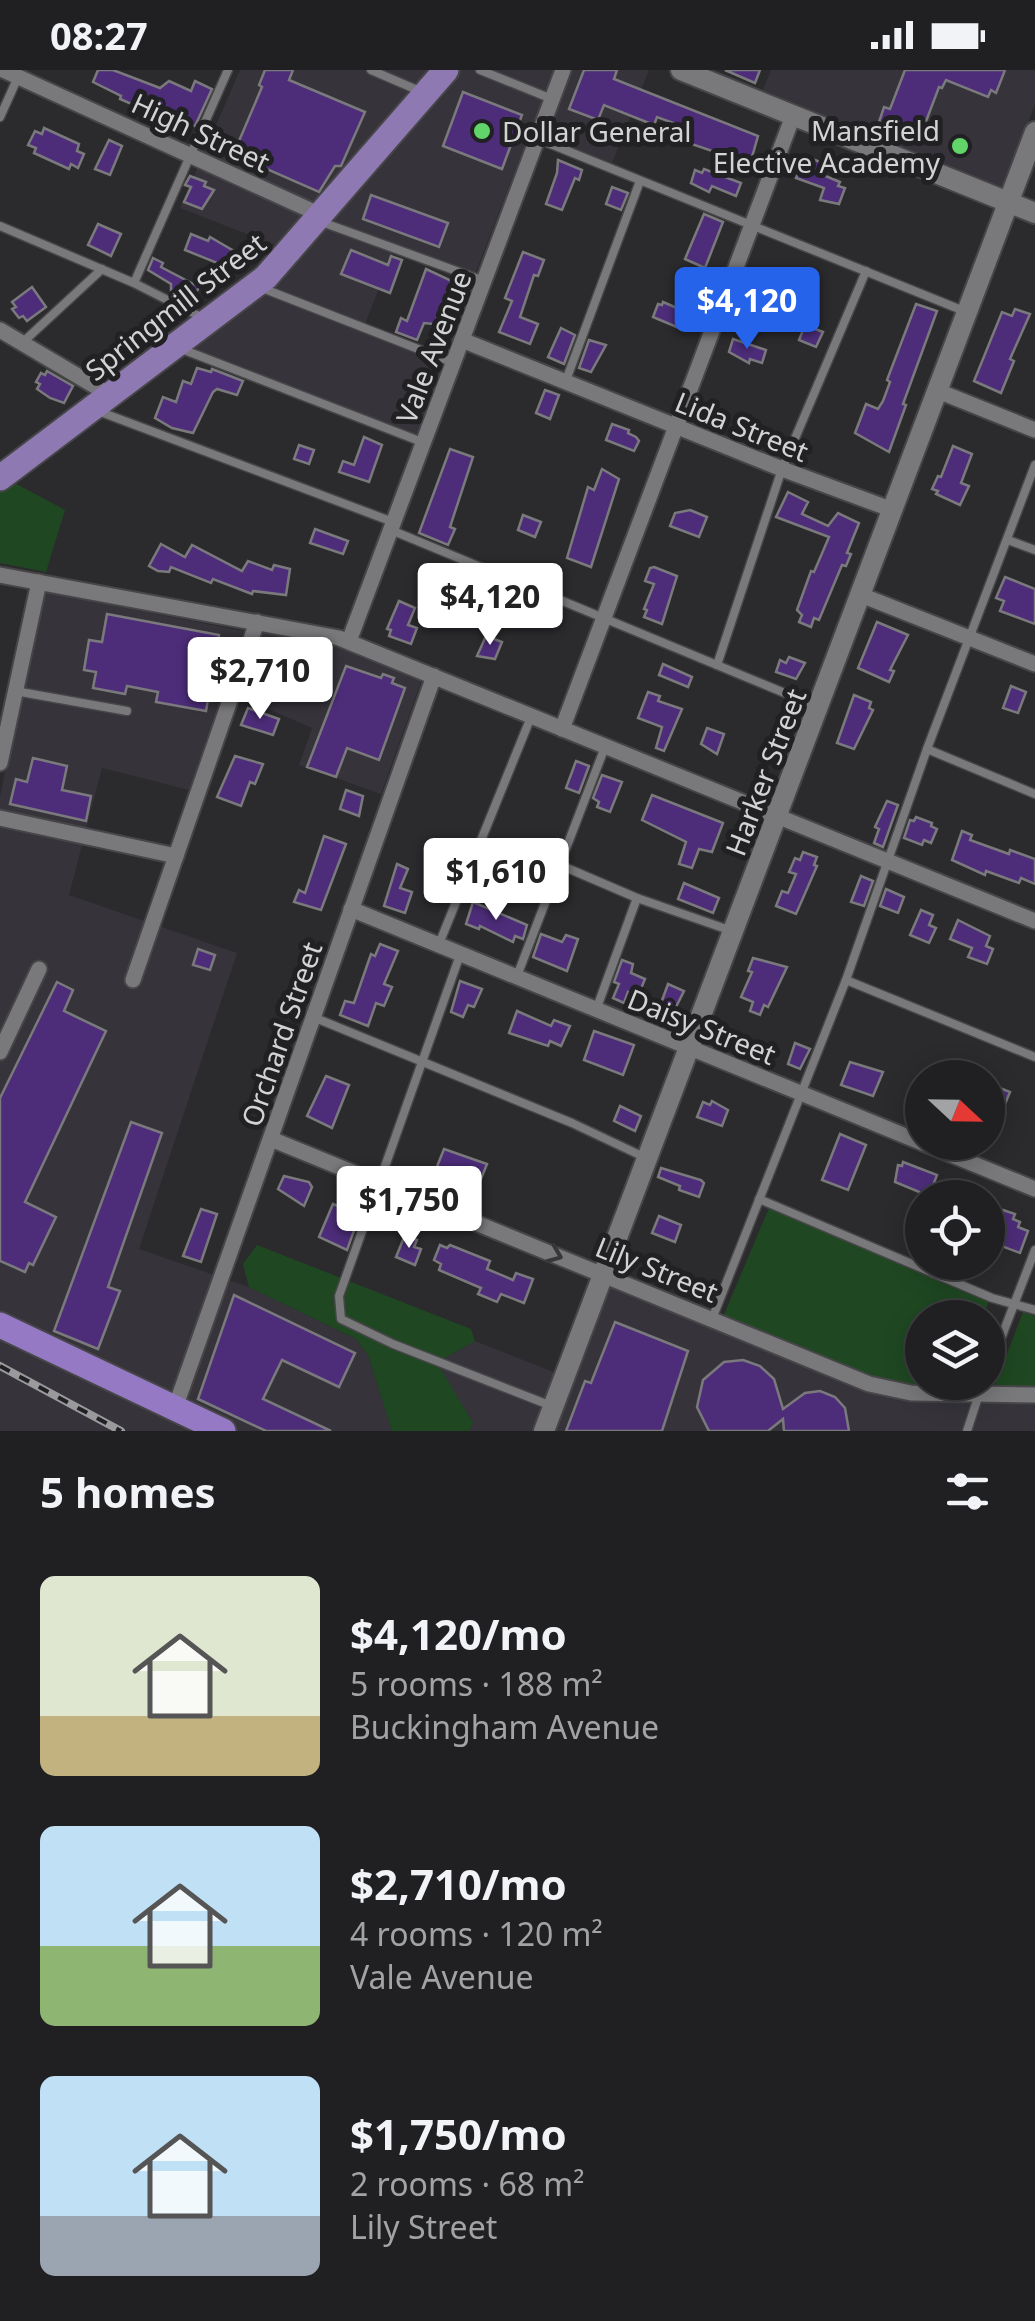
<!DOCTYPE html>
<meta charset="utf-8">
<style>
:root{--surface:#202022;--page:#28282a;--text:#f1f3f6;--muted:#a2a3a5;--line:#3d3e40;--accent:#2563eb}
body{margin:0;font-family:"Noto Sans",sans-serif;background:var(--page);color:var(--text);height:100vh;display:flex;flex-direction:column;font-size:38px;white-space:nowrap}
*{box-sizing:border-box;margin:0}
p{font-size:32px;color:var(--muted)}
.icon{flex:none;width:55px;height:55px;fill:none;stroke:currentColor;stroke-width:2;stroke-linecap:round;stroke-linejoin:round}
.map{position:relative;height:1361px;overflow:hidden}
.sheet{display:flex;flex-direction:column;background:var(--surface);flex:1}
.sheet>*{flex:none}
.needle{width:65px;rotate:112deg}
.buttons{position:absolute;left:905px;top:990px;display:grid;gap:20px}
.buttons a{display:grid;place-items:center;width:100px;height:100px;border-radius:50%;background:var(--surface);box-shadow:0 5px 25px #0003,0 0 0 2px var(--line);font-size:50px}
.price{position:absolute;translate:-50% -85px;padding:0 22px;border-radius:10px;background:#fff;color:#222;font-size:32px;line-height:65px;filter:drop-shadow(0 2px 5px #0008)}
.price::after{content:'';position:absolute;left:50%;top:60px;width:30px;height:22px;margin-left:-15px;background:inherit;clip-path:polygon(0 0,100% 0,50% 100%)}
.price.on{background:var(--accent);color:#fff}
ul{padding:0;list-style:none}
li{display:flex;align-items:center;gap:30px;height:250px;padding:0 40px}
li span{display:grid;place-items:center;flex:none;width:280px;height:200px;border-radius:15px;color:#555}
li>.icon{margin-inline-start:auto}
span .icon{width:120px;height:120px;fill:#fffc;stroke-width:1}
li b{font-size:42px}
h2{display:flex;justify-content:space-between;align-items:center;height:120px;padding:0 40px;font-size:42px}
.status{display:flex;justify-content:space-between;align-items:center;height:70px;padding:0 50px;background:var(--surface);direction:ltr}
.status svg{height:28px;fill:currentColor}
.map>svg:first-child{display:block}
.built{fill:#36333b}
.green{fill:#1f4822}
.building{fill:#4d2d7a;stroke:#7a7a7c;stroke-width:2.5}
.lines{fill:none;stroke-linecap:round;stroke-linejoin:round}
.service-casing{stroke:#464547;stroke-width:11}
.minor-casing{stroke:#464547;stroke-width:19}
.tertiary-casing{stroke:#464547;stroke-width:24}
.primary-casing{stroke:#464547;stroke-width:29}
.trunk-casing{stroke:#464547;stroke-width:29}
.service{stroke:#79787b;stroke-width:8}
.minor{stroke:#79787b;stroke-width:15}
.tertiary{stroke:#79787b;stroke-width:20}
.primary{stroke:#8e79b2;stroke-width:25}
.trunk{stroke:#9579c4;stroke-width:25}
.rail-casing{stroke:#9a999c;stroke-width:8}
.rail{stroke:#212123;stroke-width:4;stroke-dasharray:11;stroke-linecap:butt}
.oneway{stroke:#373739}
.poi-dot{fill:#61d46a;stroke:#212123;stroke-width:4}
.labels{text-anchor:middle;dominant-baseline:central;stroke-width:10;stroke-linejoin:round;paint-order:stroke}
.poi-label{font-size:28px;fill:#d3d2d4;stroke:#212123;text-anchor:end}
.street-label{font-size:28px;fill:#d3d2d4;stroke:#212123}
</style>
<div class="status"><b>08:27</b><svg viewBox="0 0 49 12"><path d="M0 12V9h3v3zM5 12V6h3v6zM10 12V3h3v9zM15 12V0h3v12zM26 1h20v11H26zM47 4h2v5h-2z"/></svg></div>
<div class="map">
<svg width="1035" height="1361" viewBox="0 0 1035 1361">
<rect width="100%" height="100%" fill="#2b2a2d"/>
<g class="built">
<polygon points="240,0 649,0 612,93 530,61 472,212 393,183 365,254 445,285 415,367 163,269 258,199 278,176 180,138"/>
<polygon points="771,0 1035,0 1035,34 1004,118 763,20"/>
<polygon points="43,522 243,561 189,720 102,698 69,825 237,883 139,1179 249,1217 356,1269 368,1285 392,1361 0,1361 0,726"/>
<polygon points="262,561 330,574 422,609 381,724 299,695 312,658 240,627"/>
<polygon points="597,1194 723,1247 902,1315 1035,1320 1035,1361 469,1361 473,1353 439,1298 445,1288 475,1271 556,1303"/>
</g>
<g class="green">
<polygon points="11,411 65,440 46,502 0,493 0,420"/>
<polygon points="769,1138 989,1231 983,1247 922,1248 922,1312 960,1313 959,1315 902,1315 876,1310 723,1247"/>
<polygon points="257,1175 471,1259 475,1271 445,1288 440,1298 473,1353 469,1361 392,1361 368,1285 356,1269 249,1217 243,1194"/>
<polygon points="1023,1242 1035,1246 1035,1320 993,1320"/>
</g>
<g class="building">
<polygon points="98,0 113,0 160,18 169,11 191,21 195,11 212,19 195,56 140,30 136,36 120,29 121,26 93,12"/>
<polygon points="265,0 293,0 289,10 365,42 341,96 335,96 319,122 262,97 265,91 236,78 262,17 259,15"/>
<polygon points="584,0 617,0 614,9 758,66 750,94 674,68 679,55 657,47 654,55 604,35 598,50 569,39"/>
<polygon points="725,0 760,0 755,13"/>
<polygon points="905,0 1005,0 996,23 991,20 988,27 946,10 942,18 939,17 925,54 931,56 925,70 879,52 884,37 890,39"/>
<polygon points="463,22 522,45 502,99 443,76"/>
<polygon points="44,58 79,74 77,81 84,84 78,98 71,94 69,99 34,83 36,78 28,75 35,61 42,64"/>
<polygon points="109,70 122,76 110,105 95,99"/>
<polygon points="805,86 820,92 818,98 825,100 823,105 840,112 838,116 845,118 839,134 820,130 824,118 796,108"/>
<polygon points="558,90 582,100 579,110 575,108 562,140 546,134 557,103"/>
<polygon points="704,99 741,113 736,126 712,116 709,122 691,113 695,100 702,103"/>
<polygon points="190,106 206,112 204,116 214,120 202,139 184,132 191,117 185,115"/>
<polygon points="612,117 628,123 621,140 606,134"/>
<polygon points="371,125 448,153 439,177 363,149"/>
<polygon points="704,144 723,152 705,198 685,189"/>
<polygon points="98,154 121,164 111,186 88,175"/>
<polygon points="191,164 208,171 210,167 234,181 227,197 185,180"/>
<polygon points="351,180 388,195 391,186 402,190 390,223 341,204"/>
<polygon points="523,182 544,190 538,206 534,205 520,247 538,254 530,274 499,262 512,231 505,228"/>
<polygon points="153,188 163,193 161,197 199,217 192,231 171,222 171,214 148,200"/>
<polygon points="426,199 454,212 434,254 424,253 417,270 396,262 401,248 407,251"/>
<polygon points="32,217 46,237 27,251 23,246 19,248 12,239 16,237 12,232"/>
<polygon points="787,229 812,237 807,251 782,241"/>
<polygon points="663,232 691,244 684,260 653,247 658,234 662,235"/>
<polygon points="749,234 773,239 766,257 743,248"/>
<polygon points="916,234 937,241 903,334 906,335 889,382 855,363 866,334 878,339 883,331 890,312 887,310"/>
<polygon points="1015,239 1030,244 1010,289 1014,291 1001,323 974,311 1002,242 1012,246"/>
<polygon points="805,255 823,262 816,277 799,270"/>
<polygon points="561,258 575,265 564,294 548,287"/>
<polygon points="733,269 766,280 762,293 750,289 749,293 729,282"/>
<polygon points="589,270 606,275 591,302 579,298"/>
<polygon points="197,298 211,302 212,299 243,311 237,325 217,319 213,322 193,363 172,358 155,348 163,327 176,332 183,311 191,314"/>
<polygon points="47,301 73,316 64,333 50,328 37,319 40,314 36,312 41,303 45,305"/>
<polygon points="545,320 559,325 550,349 536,343"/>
<polygon points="612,354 629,360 628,363 636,367 639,371 634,381 606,370"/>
<polygon points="364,367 382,375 369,412 339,402 343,391 354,395"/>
<polygon points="299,375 314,380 309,394 294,389"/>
<polygon points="953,376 972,384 961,413 969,416 960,435 936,424 938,421 932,419 938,406 941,407"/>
<polygon points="450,379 473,387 450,457 455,459 448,475 419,463"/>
<polygon points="602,399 619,409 591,497 567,488 588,417 594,420"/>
<polygon points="788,422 808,432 802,444 828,456 838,443 859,453 847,483 851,484 846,496 842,495 819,550 814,548 811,557 799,552 802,545 797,540 811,501 814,502 829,467 776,447"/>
<polygon points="690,440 707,447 699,467 670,456 675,443"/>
<polygon points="523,445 541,452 535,467 518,460"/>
<polygon points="315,459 348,471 343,484 310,473"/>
<polygon points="161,474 185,487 192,475 242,501 248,491 272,500 274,495 290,499 286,525 253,521 252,524 213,509 211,513 171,497 169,502 158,501 149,496"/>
<polygon points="654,497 677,506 662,554 644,547 647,540 644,539 654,514 645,511 650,498"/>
<polygon points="1005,507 1035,519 1035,554 1000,541 1004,531 996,528"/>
<polygon points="399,531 415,538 408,555 417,558 411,574 389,566 391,560 387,559"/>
<polygon points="107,544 219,565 206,641 156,632 158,622 127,616 125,624 93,618 96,602 84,600 89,570 102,572"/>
<polygon points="877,552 908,565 890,600 894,601 889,612 858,598"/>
<polygon points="486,566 502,572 495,589 477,586"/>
<polygon points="295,582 310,587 300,623 282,617"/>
<polygon points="789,587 805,593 796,609 776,602 780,590 786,593"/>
<polygon points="663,594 692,607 688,617 659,605"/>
<polygon points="346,596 381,608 383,604 394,608 392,613 405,618 379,690 347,678 336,707 307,697"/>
<polygon points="1011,616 1026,622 1018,643 1003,638"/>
<polygon points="648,622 660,626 658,631 682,639 664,681 656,678 662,657 638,648"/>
<polygon points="854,625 871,632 869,638 873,640 854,679 837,673"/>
<polygon points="248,638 279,649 273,665 241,655"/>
<polygon points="707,658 724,664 717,684 701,674"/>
<polygon points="235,686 263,694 255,714 250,712 241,736 217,727"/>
<polygon points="33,688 67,696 62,720 91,726 86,751 10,734 16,709 27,712"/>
<polygon points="576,691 589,696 579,723 566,718"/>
<polygon points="602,705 622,712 610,742 597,737 599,732 593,728"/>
<polygon points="346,720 363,726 359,746 340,739"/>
<polygon points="652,725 723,753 712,782 699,779 692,798 679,794 686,772 642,750"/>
<polygon points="887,731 898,735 883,777 874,773 879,759 875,757"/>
<polygon points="916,747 932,753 931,756 937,759 931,773 924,770 922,775 904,768 910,750 914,751"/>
<polygon points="962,761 972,765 970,770 1009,784 1010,780 1035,789 1035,814 1021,808 1019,813 986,801 985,805 952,790"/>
<polygon points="324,766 346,774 321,840 294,832 299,820 305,823"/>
<polygon points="803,782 817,787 814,795 817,796 796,844 776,836 782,821 788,823 796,804 789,802 795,788 800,790"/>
<polygon points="397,794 408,799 400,818 412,822 405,843 384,836"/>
<polygon points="861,806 873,811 864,836 851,832"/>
<polygon points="684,813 719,828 713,843 678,829"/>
<polygon points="886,819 904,827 898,843 880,836"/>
<polygon points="473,832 527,855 523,869 515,866 513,872 480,856 479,859 466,854"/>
<polygon points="921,840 933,845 929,855 936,858 929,873 910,865"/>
<polygon points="958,850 990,866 986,876 993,879 987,894 968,887 972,878 950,869"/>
<polygon points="541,864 562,872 566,865 578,869 567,901 533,887"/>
<polygon points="380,874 398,881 384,914 392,917 384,936 376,933 368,956 340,945 345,931 354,933 371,884 375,886"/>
<polygon points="198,879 215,885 210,900 193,895"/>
<polygon points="753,888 787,897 768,937 764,935 760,945 750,941 753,932 741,927 752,902 748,901"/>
<polygon points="622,890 633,894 631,903 645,909 638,926 628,922 624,933 613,928 619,914 614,912"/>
<polygon points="460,911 482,919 474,937 468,935 463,947 451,942"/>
<polygon points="57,912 73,920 64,941 106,961 25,1132 56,1147 33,1195 29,1193 25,1202 0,1191 0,1028"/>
<polygon points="668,914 684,921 675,939 661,933"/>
<polygon points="517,941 551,956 554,950 570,956 561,976 550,971 548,976 509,963"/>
<polygon points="594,961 634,975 623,1005 584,990"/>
<polygon points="795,973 810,979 800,999 788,994"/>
<polygon points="850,992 883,1002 873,1026 841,1015"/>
<polygon points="326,1006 349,1015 332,1058 307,1046"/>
<polygon points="992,1015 1010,1022 1001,1044 990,1040 993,1033 988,1031 988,1026"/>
<polygon points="712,1031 728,1040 722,1056 697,1047 703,1032 710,1035"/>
<polygon points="620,1036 641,1046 635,1061 614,1051"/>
<polygon points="131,1052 162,1063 108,1217 120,1221 98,1279 54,1261"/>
<polygon points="840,1064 866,1075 848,1120 822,1110"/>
<polygon points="444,1079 487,1094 479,1114 436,1099"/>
<polygon points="903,1092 937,1105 929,1126 895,1112 898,1095 902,1096"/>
<polygon points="661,1098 701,1110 704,1113 699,1127 679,1120 680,1116 658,1107"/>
<polygon points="284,1106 309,1112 312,1117 304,1136 278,1119"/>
<polygon points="964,1115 993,1127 993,1128 959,1128"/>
<polygon points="349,1127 364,1133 347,1180 319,1167 333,1134 345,1139"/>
<polygon points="201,1139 217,1144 201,1192 183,1186"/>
<polygon points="1003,1140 1015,1144 1013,1149 1020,1152 1018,1157 1028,1161 1020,1183 991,1172"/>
<polygon points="659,1146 681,1155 675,1172 652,1163"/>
<polygon points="405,1165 417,1170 414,1177 421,1179 415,1195 396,1187"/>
<polygon points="440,1175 447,1178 450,1175 490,1191 487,1199 513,1210 516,1203 533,1209 524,1233 501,1224 497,1232 478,1224 481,1218 439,1200 441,1194 434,1190"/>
<polygon points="234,1225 355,1283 339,1317 282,1290 263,1329 331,1361 266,1361 198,1329"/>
<polygon points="615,1252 688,1281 662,1361 566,1361 585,1311 591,1313"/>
<polygon points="743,1290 760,1296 774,1309 783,1339 805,1323 820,1321 835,1327 845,1338 849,1361 784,1361 783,1349 768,1361 709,1361 697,1337 703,1310 724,1292"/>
</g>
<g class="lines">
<g class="service-casing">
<g id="service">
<polyline points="371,0 422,22"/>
<polyline points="480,0 552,29"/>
<polyline points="0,47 18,7"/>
<polyline points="538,69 964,241"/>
<polyline points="319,151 484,211"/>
<polyline points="0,156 134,213 205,249"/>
<polyline points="134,213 228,0"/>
<polyline points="262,218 454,293"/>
<polyline points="22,273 102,199"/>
<polyline points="179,278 422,372"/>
<polyline points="565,313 640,111"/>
<polyline points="98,341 393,452"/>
<polyline points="391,460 816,636"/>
<polyline points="1008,470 1035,480"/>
<polyline points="717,595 782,399 866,201"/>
<polyline points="15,621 127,641"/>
<polyline points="927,679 1035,724"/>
<polyline points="560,795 637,828 596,940"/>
<polyline points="637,828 732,861"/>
<polyline points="439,874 531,647"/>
<polyline points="460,885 339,1226 341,1249 393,1274 549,1335"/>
<polyline points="517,906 605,677"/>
<polyline points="846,910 1035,987"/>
<polyline points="313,947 572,1053 644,1087"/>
<polyline points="759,1129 992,1228 1035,1240"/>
<polyline points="712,1249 846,910 927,679 1035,395"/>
<polyline points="988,1302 1035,1180"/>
<polyline points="967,1361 983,1312"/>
</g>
</g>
<g class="minor-casing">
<g id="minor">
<polyline points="3,0 323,146"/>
<polyline points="0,260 110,325"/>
<polyline points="462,270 782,399 893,440"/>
<polyline points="938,321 1035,360"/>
<polyline points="0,505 339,568 1035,851"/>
<polyline points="861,525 1035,594"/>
<polyline points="349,571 563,0"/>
<polyline points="562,659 793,46"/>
<polyline points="0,693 39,512"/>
<polyline points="0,748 176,786"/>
<polyline points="351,839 1035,1119"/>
<polyline points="133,910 257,552"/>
<polyline points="0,982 39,899"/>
<polyline points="271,1069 869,1314 911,1323 1035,1325"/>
<polyline points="175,1338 434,606"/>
</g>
</g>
<g class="tertiary-casing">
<g id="tertiary">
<polyline points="681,0 1035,143"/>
<polyline points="544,1361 1035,62"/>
</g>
</g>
<g class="primary-casing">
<polyline id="primary" points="0,408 266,207 446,0"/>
</g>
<g class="trunk-casing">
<polyline id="trunk" points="0,1255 223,1361"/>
</g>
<use href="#service" class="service"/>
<use href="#minor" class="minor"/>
<use href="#tertiary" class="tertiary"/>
<use href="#primary" class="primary"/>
<use href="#trunk" class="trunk"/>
<g class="rail-casing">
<polyline id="rail" points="0,1296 121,1361"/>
</g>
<use href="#rail" class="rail"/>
</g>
<defs><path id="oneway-chevron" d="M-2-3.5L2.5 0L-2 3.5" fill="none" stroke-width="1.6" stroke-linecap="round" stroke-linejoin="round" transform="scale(2.5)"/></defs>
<use class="oneway" href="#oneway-chevron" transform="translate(555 1185) rotate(22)"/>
<g class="poi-dot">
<circle cx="482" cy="61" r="10"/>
<circle cx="960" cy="76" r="10"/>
</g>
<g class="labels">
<g class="poi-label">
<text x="940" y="60">Mansfield<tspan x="940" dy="32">Elective Academy</tspan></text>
<text x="502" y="61" text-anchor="start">Dollar General</text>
</g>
<g class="street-label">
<text transform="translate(201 62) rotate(25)">High Street</text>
<text transform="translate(175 236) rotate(-38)">Springmill Street</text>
<text transform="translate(433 277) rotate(-69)">Vale Avenue</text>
<text transform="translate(742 356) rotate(22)">Lida Street</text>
<text transform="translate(765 702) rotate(-69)">Harker Street</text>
<text transform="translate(702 956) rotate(22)">Daisy Street</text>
<text transform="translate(281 964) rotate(-71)">Orchard Street</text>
<text transform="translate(657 1199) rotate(22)">Lily Street</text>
</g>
</g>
</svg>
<div class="buttons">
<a><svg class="needle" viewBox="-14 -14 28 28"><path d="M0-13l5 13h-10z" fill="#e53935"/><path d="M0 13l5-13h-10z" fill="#a2a3a5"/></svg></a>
<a><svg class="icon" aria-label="locate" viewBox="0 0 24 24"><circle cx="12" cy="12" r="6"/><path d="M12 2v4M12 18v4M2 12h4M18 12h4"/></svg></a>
<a><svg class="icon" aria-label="layers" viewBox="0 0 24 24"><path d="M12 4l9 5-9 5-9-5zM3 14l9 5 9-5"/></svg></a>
</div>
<b class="price on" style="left:747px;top:282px">$4,120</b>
<b class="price" style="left:490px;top:578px">$4,120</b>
<b class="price" style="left:260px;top:652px">$2,710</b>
<b class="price" style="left:496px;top:853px">$1,610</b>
<b class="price" style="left:409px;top:1181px">$1,750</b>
</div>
<section class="sheet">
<h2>5 homes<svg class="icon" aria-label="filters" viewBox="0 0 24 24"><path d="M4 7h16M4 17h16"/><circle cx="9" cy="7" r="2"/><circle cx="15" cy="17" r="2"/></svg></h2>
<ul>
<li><span style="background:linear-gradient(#dfe7d0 70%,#c2b280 0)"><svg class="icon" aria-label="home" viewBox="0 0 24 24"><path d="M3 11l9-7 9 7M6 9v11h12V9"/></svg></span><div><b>$4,120/mo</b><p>5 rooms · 188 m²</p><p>Buckingham Avenue</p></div></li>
<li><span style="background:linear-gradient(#bfe0f5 60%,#8fb573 0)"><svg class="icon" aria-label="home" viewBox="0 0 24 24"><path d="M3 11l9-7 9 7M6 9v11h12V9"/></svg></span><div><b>$2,710/mo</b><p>4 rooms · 120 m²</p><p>Vale Avenue</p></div></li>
<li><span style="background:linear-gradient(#bfe0f5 70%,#9aa5b1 0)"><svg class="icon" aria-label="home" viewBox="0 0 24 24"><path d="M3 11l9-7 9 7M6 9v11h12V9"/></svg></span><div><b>$1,750/mo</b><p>2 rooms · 68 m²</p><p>Lily Street</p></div></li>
</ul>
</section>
